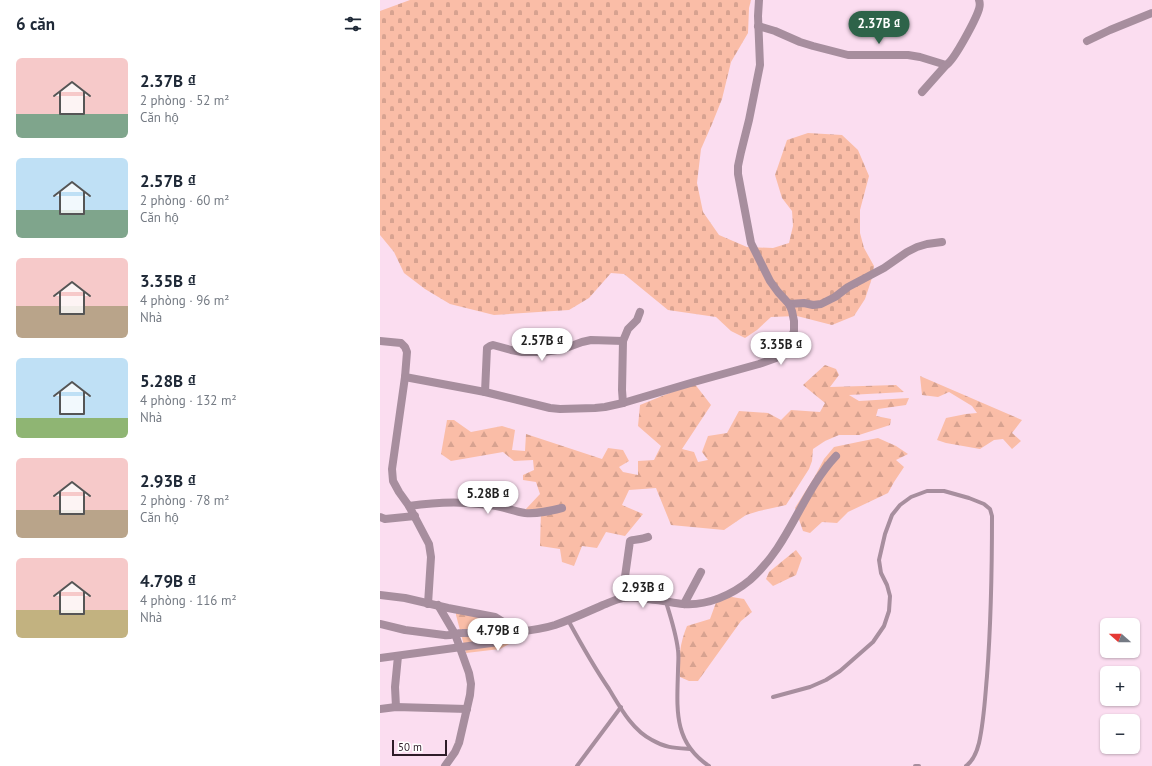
<!DOCTYPE html>
<html lang="vi">
<meta charset="utf-8">
<style>
:root{--surface:#fff;--page:#f2f2f3;--text:#1f2937;--muted:#747a83;--accent:#2e6349}
body{margin:0;font-family:"PT Sans",sans-serif;background:var(--page);color:var(--text);height:100vh;display:flex;flex-direction:column;font-size:15px;white-space:nowrap}
*{box-sizing:border-box;margin:0}
p{font-size:13px;color:var(--muted)}
.icon{flex:none;width:22px;height:22px;fill:none;stroke:currentColor;stroke-width:2;stroke-linecap:round;stroke-linejoin:round}
.map{position:relative;flex:1;overflow:hidden}
.panel{display:flex;flex-direction:column;background:var(--surface);width:380px}
.panel>*{flex:none}
.needle{width:26px;rotate:291deg}
.fabs{position:absolute;left:720px;top:618px;display:grid;gap:8px}
.fabs a{display:grid;place-items:center;width:40px;height:40px;border-radius:6px;background:var(--surface);box-shadow:0 1px 3px #0004;font-size:20px}
.scale{position:absolute;left:12px;bottom:10px;width:55px;box-sizing:border-box;padding-left:4px;border:2px solid #2e1c28;border-top:0;font-size:11px;line-height:14px;white-space:nowrap;color:#2e1c28;-webkit-text-stroke:3px #fff;paint-order:stroke}
.price{position:absolute;translate:-50% -34px;padding:0 9px;border-radius:14px;background:#fff;color:#222;font-size:13px;line-height:26px;filter:drop-shadow(0 1px 2px #0008)}
.price::after{content:'';position:absolute;left:50%;top:24px;width:12px;height:9px;margin-left:-6px;background:inherit;clip-path:polygon(0 0,100% 0,50% 100%)}
.price.on{background:var(--accent);color:#fff}
ul{padding:0;list-style:none}
li{display:flex;align-items:center;gap:12px;height:100px;padding:0 16px}
li span{display:grid;place-items:center;flex:none;width:112px;height:80px;border-radius:6px;color:#555}
li>.icon{margin-inline-start:auto}
span .icon{width:48px;height:48px;fill:#fffc;stroke-width:1}
li b{font-size:17px}
h2{display:flex;justify-content:space-between;align-items:center;height:48px;padding:0 16px;font-size:17px}
main{display:flex;flex:1;min-height:0}
.map>svg:first-child{display:block}
.forest{fill:url(#forest-firs)}
.cemetery{fill:url(#cemetery-stones)}
.lines{fill:none;stroke-linecap:round;stroke-linejoin:round}
.service{stroke:#a78e9e;stroke-width:4}
.minor{stroke:#a78e9e;stroke-width:8}
</style>
<main>
<section class="panel">
<h2>6 căn<svg class="icon" aria-label="filters" viewBox="0 0 24 24"><path d="M4 7h16M4 17h16"/><circle cx="9" cy="7" r="2"/><circle cx="15" cy="17" r="2"/></svg></h2>
<ul>
<li><span style="background:linear-gradient(#f6c9c9 70%,#7fa58c 0)"><svg class="icon" aria-label="home" viewBox="0 0 24 24"><path d="M3 11l9-7 9 7M6 9v11h12V9"/></svg></span><div><b>2.37B ₫</b><p>2 phòng · 52 m²</p><p>Căn hộ</p></div></li>
<li><span style="background:linear-gradient(#bfe0f5 65%,#7fa58c 0)"><svg class="icon" aria-label="home" viewBox="0 0 24 24"><path d="M3 11l9-7 9 7M6 9v11h12V9"/></svg></span><div><b>2.57B ₫</b><p>2 phòng · 60 m²</p><p>Căn hộ</p></div></li>
<li><span style="background:linear-gradient(#f6c9c9 60%,#b9a48a 0)"><svg class="icon" aria-label="home" viewBox="0 0 24 24"><path d="M3 11l9-7 9 7M6 9v11h12V9"/></svg></span><div><b>3.35B ₫</b><p>4 phòng · 96 m²</p><p>Nhà</p></div></li>
<li><span style="background:linear-gradient(#bfe0f5 75%,#8fb573 0)"><svg class="icon" aria-label="home" viewBox="0 0 24 24"><path d="M3 11l9-7 9 7M6 9v11h12V9"/></svg></span><div><b>5.28B ₫</b><p>4 phòng · 132 m²</p><p>Nhà</p></div></li>
<li><span style="background:linear-gradient(#f6c9c9 65%,#b9a48a 0)"><svg class="icon" aria-label="home" viewBox="0 0 24 24"><path d="M3 11l9-7 9 7M6 9v11h12V9"/></svg></span><div><b>2.93B ₫</b><p>2 phòng · 78 m²</p><p>Căn hộ</p></div></li>
<li><span style="background:linear-gradient(#f6c9c9 65%,#c2b280 0)"><svg class="icon" aria-label="home" viewBox="0 0 24 24"><path d="M3 11l9-7 9 7M6 9v11h12V9"/></svg></span><div><b>4.79B ₫</b><p>4 phòng · 116 m²</p><p>Nhà</p></div></li>
</ul>
</section>
<div class="map">
<svg width="772" height="766" viewBox="0 0 772 766">
<defs>
<pattern id="forest-firs" width="22" height="20" patternUnits="userSpaceOnUse"><rect width="22" height="20" fill="#fabda7"/><path d="M5 1l3.5 6h-7zM16 11l3.5 6h-7z" fill="#d7a290"/></pattern>
<pattern id="cemetery-stones" width="16" height="16" patternUnits="userSpaceOnUse"><rect width="16" height="16" fill="#fabda7"/><path d="M2 7V4a2 2 0 0 1 4 0v3zM10 15v-3a2 2 0 0 1 4 0v3z" fill="#d7a290"/></pattern>
</defs>
<rect width="100%" height="100%" fill="#fbddf0"/>
<g class="forest">
<polygon points="445,365 456,369 459,375 450,387 516,385 524,392 469,395 479,401 529,398 526,405 498,409 496,416 511,419 510,425 479,435 459,435 445,441 433,449 432,461 429,469 406,505 379,511 366,515 344,530 291,525 276,488 249,490 242,505 263,514 245,536 226,532 217,548 202,546 194,566 182,562 180,549 160,546 161,512 145,510 160,494 156,482 143,480 143,475 154,470 153,460 134,461 123,452 71,461 61,454 67,420 74,420 91,432 122,426 135,430 132,450 145,451 146,434 222,459 228,448 243,450 249,461 239,467 243,472 258,475 258,461 274,460 281,446 258,426 260,405 314,383 331,405 302,449 314,452 318,462 328,460 322,452 328,436 347,433 359,411 388,413 401,420 411,410 440,412 445,403 423,385"/>
<polygon points="540,376 642,420 632,433 641,441 632,449 623,439 614,440 600,449 566,443 557,440 566,418 586,414 597,413 592,406 569,392 558,397 542,395"/>
<polygon points="498,438 516,446 528,454 516,460 524,467 514,482 508,493 468,512 457,523 442,522 430,533 423,531 415,508 435,476 444,459 454,447 478,442"/>
<polygon points="416,550 422,558 416,575 393,586 386,579 389,572"/>
<path d="M338,597H352L364,599L372,612L361,621L318,681H309L300,677C298,659 300,643 307,626L330,619Z"/>
<polygon points="76,610 156,629 120,649 86,653 76,615"/>
</g>
<polygon class="cemetery" points="30,0 371,0 369,8 368,33 351,62 342,99 332,124 321,149 317,183 323,212 339,235 367,247 393,248 409,243 413,226 412,211 402,198 395,175 407,140 428,133 462,135 478,150 489,176 480,210 480,233 484,248 494,266 492,278 485,299 474,316 452,325 417,316 391,317 377,330 365,338 351,331 336,317 288,310 244,274 231,273 209,298 189,310 114,315 70,304 45,289 24,273 14,252 0,235 0,11"/>
<g class="lines">
<g class="service">
<path d="M286,602C291,618 296,633 298,650C299,657 298,664 298,671C297,709 293,742 329,766"/>
<path d="M188,620C201,644 214,667 229,689C240,707 252,730 272,740C286,748 294,748 310,749"/>
<path d="M393,697L430,687L446,680L460,671L493,642L504,626L509,611L510,596L507,585L501,573L499,560L505,534L512,515L520,505L531,497L547,491H564L589,498L604,504L610,509L612,516C612,570 611,623 607,676C605,698 604,721 599,743C597,751 593,761 586,766"/>
<polyline points="197,766 241,707"/>
<polyline points="535,766 539,766"/>
</g>
<g class="minor">
<path d="M378,26L395,31L420,42L433,46L468,55H528L540,57L566,65C574,61 596,19 599,9C600,6 600,3 599,0"/>
<polyline points="707,41 730,30 772,13"/>
<polyline points="542,92 566,65"/>
<polyline points="409,304 424,303 433,305 441,304 455,297 468,287 504,268 527,252 537,247 547,244 562,242"/>
<polyline points="0,341 21,343 25,347 27,352 25,377 12,469 13,481 19,492 29,506 49,544 51,557 48,604"/>
<polyline points="25,377 105,392 170,408 180,409 215,408 225,407 243,403 314,382 379,364 396,358 403,353 408,347 414,331 414,321 412,311 409,304 398,292 390,281 371,243 358,174 358,166 361,152 369,120 380,65 378,16 379,0"/>
<polyline points="105,392 107,348 110,346 113,345 131,350 142,352 164,352 183,349 202,342 211,340 243,341"/>
<polyline points="243,403 242,390 243,341 248,329 257,320 260,312"/>
<path d="M29,506C55,502 83,501 109,505C121,506 133,511 145,513C158,514 170,511 182,508"/>
<polyline points="0,517 5,519 35,516"/>
<polyline points="0,595 25,598 68,608 115,617 123,622 131,632"/>
<path d="M242,598L250,541C254,539 261,540 268,537"/>
<polyline points="304,604 321,572"/>
<polyline points="58,605 75,634 89,673 91,684 90,695 79,743 75,752 65,766"/>
<path d="M0,624L25,630L64,635C71,636 76,633 82,633C113,632 146,634 175,625C192,619 207,612 223,605C229,603 236,599 243,598C254,596 266,599 276,600C285,601 294,603 303,604C327,606 352,595 370,580C410,545 421,493 456,456"/>
<polyline points="0,658 111,643 136,637 145,630"/>
<polyline points="16,707 15,687 18,656"/>
<polyline points="0,709 16,707 87,709"/>
</g>
</g>
</svg>
<div class="fabs">
<a><svg class="needle" viewBox="-14 -14 28 28"><path d="M0-13l5 13h-10z" fill="#e53935"/><path d="M0 13l5-13h-10z" fill="#747a83"/></svg></a>
<a>+</a>
<a>−</a>
</div>
<div class="scale">50 m</div>
<b class="price on" style="left:499px;top:45px">2.37B ₫</b>
<b class="price" style="left:162px;top:362px">2.57B ₫</b>
<b class="price" style="left:401px;top:366px">3.35B ₫</b>
<b class="price" style="left:108px;top:515px">5.28B ₫</b>
<b class="price" style="left:263px;top:609px">2.93B ₫</b>
<b class="price" style="left:118px;top:652px">4.79B ₫</b>
</div>
</main>
